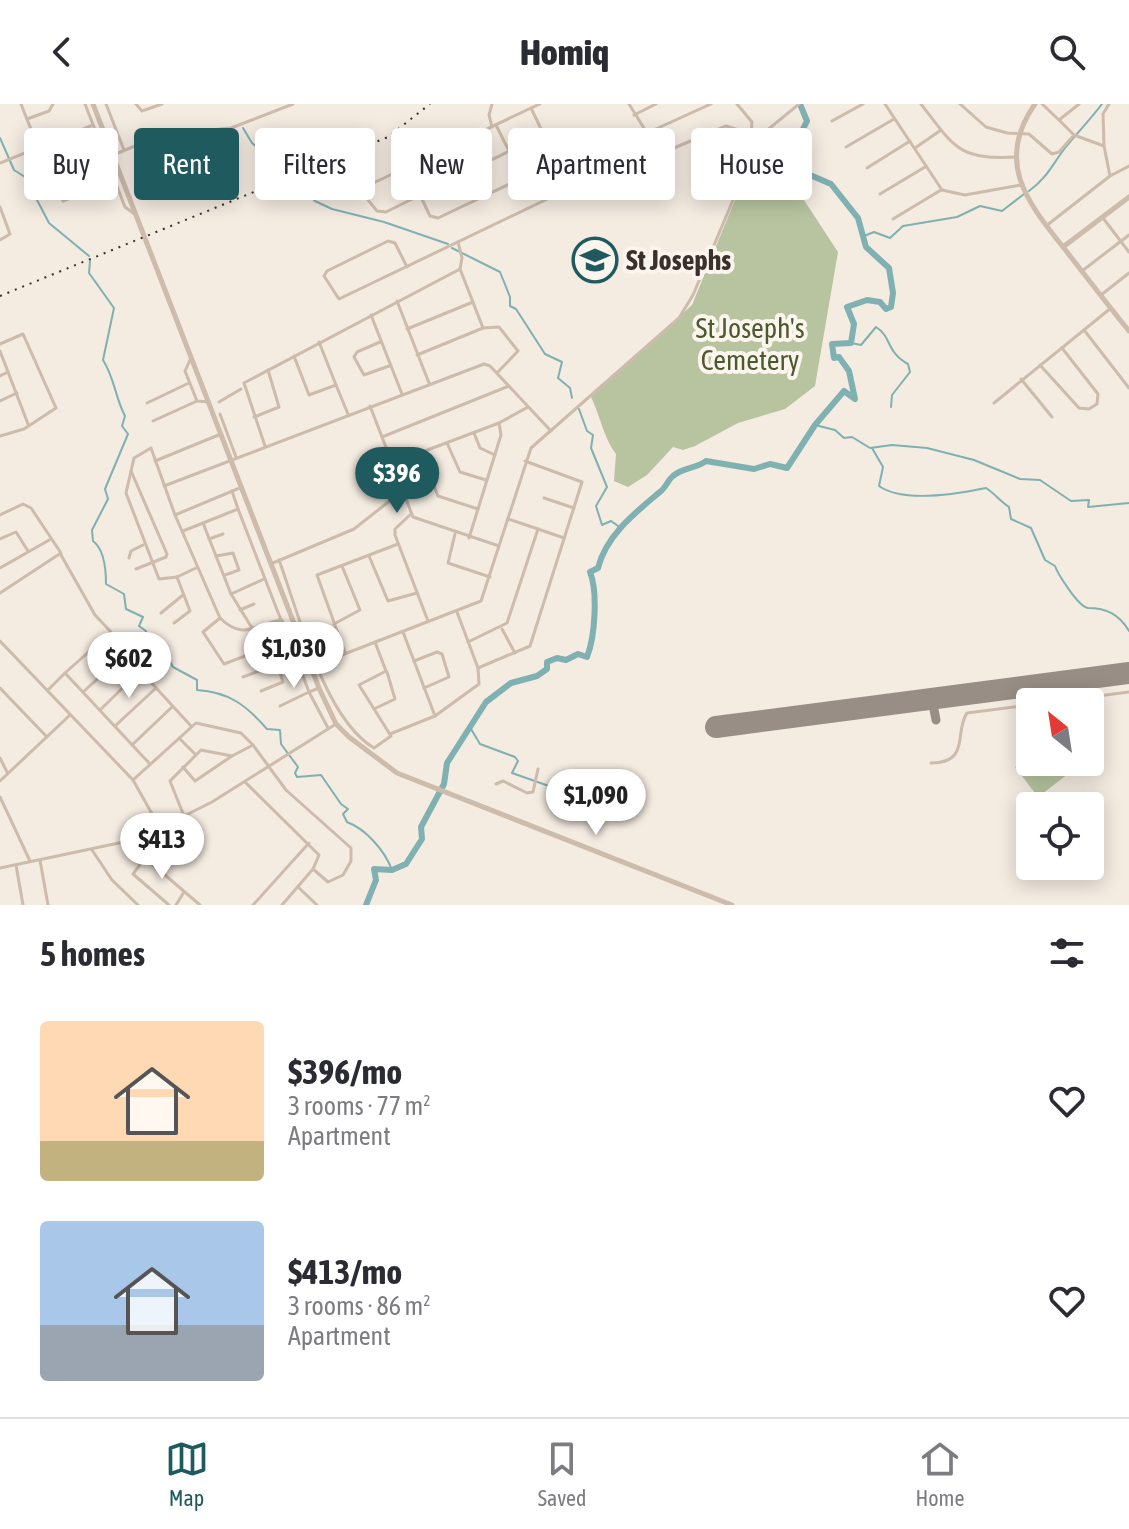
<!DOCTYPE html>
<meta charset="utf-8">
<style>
:root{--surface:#fff;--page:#f2f2f3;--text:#2b2b33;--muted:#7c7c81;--line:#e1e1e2;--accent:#1f5a5e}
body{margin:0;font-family:"Asap Condensed",sans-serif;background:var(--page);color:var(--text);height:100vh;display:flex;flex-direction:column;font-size:30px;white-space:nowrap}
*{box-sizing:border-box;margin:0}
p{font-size:26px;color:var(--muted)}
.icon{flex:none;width:44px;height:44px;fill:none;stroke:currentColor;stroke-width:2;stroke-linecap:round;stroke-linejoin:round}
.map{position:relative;height:801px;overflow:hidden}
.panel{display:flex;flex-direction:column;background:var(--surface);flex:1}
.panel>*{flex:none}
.hud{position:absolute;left:24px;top:24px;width:1082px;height:72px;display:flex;gap:16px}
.needle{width:52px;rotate:330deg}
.buttons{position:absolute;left:1016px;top:584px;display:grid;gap:16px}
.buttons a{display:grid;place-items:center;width:88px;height:88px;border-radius:8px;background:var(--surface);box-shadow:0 4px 20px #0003;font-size:40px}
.price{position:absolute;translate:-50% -68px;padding:0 18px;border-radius:28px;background:#fff;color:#222;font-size:26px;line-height:52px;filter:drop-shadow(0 2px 4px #0008)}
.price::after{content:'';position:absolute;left:50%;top:48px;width:24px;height:18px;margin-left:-12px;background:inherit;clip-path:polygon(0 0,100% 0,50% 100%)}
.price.current{background:var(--accent);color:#fff}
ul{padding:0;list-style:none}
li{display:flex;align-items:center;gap:24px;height:200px;padding:0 40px}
li span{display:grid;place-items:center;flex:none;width:224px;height:160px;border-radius:8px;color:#555}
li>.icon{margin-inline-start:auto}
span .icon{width:96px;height:96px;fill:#fffc;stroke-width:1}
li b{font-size:34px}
h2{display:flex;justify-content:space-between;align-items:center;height:96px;padding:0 40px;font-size:34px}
.tag{padding:0 28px;border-radius:8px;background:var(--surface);box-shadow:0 4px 20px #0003;font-size:28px;line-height:72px}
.tag.current{background:var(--accent);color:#fff}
header{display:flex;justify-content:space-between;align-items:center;height:104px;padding:0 40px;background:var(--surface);font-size:36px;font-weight:800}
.tab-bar{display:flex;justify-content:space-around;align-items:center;height:112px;border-top:2px solid var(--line);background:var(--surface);font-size:22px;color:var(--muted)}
.tab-bar a{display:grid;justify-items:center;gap:4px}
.tab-bar .current{color:var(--accent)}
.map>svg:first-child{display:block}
.green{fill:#b8c4a0}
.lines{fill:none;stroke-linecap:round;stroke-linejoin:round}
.stream{stroke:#7fb0b2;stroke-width:2}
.river{stroke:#7fb0b2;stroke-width:6}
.taxiway{stroke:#988e86;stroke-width:9}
.runway{stroke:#988e86;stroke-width:22}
.minor{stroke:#cdbbac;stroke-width:3}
.tertiary{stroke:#cdbbac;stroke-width:5}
.rail{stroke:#3b302b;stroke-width:2;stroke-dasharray:2 6;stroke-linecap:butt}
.labels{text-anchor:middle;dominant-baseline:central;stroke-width:8;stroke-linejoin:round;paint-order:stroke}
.poi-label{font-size:28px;font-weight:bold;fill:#3b302b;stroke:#fbf5ee;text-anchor:start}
.park-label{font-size:28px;fill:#4a5a2e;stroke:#fbf5ee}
</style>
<header><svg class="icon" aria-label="back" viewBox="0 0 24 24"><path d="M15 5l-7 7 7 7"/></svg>Homiq<svg class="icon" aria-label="search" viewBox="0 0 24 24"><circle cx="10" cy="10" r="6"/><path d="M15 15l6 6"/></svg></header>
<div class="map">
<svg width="1129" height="801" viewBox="0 0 1129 801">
<rect width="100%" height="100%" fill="#f4ebe1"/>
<g class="green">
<path d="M746,69L802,93L838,148L815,282L785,305L738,319L695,342L683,346L673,343L647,371L628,383L614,377L616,350C604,335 600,311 591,293L692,201Z"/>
<polygon points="1030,652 1030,658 1081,660 1038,693 1015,663"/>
</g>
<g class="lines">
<g class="stream">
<polyline points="243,24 252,39 288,69"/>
<polyline points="0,34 14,66 25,73 49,119 89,152"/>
<polyline points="293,75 315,97 332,105 384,118 448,140"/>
<path d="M1029,87C1047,74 1052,61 1065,44C1077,29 1090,16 1102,0"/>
<polyline points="864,132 874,128 890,134 903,122 957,113 980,102 1002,107 1024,90"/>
<polyline points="452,144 500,168 510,193 510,202 516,205 545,250 562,258 558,274 570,284 572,294"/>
<path d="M90,157L89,169L114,204L103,256C115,275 115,293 125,312L122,322L128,330L105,385L108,395L92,426L93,437C105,446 106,466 106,480L124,490L126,505L143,513L139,522L146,527L144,540L151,549L164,547L173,563L197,576V586C229,588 246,601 267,625L280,626L281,640L298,663L295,669L297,673L321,671L341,700L348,705L343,710L347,718C366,725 385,747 392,766"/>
<path d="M851,239L861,241L876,223C892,233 886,248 908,260L910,268L892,291L891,303"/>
<polyline points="579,305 587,327 593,331 591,344 607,383 596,402 602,421 611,417 621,424"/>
<polyline points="815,321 835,326 844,334 852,333 870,344 892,341 927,344 974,356 1020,375 1040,376 1071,397 1089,396 1088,403 1129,399"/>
<path d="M872,344L883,363L879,382C903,399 957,390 986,384C994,389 1000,397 1009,403L1011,415L1031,424L1045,456L1055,462C1057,468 1078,503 1088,504C1106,504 1119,510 1129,527"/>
<polyline points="471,625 480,640 515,653 518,657 512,669 566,688 599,674"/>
</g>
<path class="river" d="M366,801L376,776L374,765L392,766L406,760L422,735L421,723L444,680L447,659L486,598L511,579L537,572L547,565V558L557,554L566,556L578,550L587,553C595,533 598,488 590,468L598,464C606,431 636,408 661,387C666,383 668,376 673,372C683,363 696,365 706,357L754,365L770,360L787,364L815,321L844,287L855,295L849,267L839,253L834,254L832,240L851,239L854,220L847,203L867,196L880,198L886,205L891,203L893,189L889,164L866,143L858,114L831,80L796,65L795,55L771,51L773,45L785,38L786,30L800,31L807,17L800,0"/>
<polyline class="taxiway" points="932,595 936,616"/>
<polyline class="runway" points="716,623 1129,569"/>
<g class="minor">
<polyline points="21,0 38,43"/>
<polyline points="85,0 125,103 136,111"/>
<polyline points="106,0 124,46"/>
<polyline points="136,0 142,7 162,0"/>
<polyline points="629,0 647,29 711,0"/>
<polyline points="737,0 752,18 751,30 760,32"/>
<polyline points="885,0 942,86 965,91 1021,81"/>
<path d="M921,0C955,44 958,56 1017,53"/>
<polyline points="960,0 986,23 1007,29 1029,30 1052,50 1059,48 1074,31 1059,16"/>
<polyline points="1042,0 1059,16 1079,0"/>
<polyline points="531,4 365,83 364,91 377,107 386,108 542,31"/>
<polyline points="634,11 656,0"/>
<polyline points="27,15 49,7 53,0"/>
<polyline points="832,17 863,0"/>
<polyline points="496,21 510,49"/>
<polyline points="492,23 489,11 492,0"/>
<polyline points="1074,31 1104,42 1110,72"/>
<polyline points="67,33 87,85 87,87 63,97 52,73 78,61"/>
<polyline points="1104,42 1103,10 1109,0"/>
<polyline points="102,43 113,51 162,31 231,24 293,0"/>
<polyline points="846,43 894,15"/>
<polyline points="674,44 726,22 751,30"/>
<polyline points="915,44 941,26"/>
<polyline points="0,59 93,21"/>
<polyline points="867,64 910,37"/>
<polyline points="880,90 925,63"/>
<polyline points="420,91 430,112 438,114 522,74 525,66 517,46"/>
<polyline points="0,103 10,130 0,136"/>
<polyline points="1103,114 1129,148"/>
<polyline points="893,115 941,86"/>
<polyline points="1046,122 1110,72 1129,62"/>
<polyline points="458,138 462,154 460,165 483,224"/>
<polyline points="407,163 395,139 388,137 327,167 324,172 339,195 564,87 567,79 531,4 540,0"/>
<polyline points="1082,167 1129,131"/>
<polyline points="1101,191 1129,169"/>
<polyline points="397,197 429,279"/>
<polyline points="371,211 402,290"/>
<polyline points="407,225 473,198"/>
<polyline points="1084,226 1129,284"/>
<polyline points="380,238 357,248 354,253 364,271 389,262"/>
<polyline points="0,240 23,230 56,304 24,325 0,332"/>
<polyline points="0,247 28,320"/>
<polyline points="417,251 483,224 499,223 518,247 497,269"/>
<polyline points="294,252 309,291 336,281 319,238"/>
<polyline points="190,256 185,267 197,297 209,298"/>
<polyline points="1040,261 1079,304 1089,305 1097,300 1098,290 1062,244"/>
<polyline points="0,272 8,268"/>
<polyline points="1021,275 1052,313"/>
<polyline points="336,281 348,310"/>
<polyline points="0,297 17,289"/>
<polyline points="219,298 241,285"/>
<polyline points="147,299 189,279"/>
<polyline points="994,299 1111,204"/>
<polyline points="370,302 413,413 499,442"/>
<polyline points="220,310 236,353"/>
<polyline points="254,313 279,303 268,266"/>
<polyline points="153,317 197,297"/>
<polyline points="474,329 480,344 495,351"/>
<polyline points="382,333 509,282"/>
<polyline points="447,339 460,368 486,376"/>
<polyline points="265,342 244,279 460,165"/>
<polyline points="420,348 438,392 478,405 501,331 499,319"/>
<polyline points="155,357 221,330"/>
<polyline points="393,359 499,319 528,303"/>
<polyline points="131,367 167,450 166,453 136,465"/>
<polyline points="164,382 484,260 490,262 551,327"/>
<path d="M242,383L175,411L220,514C245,538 255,519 282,516L309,588L319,584"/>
<polyline points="544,394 574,404"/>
<polyline points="238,405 281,516"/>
<polyline points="411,410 395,425 395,431 428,517"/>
<polyline points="0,411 23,400 31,404 61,449 0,489"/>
<polyline points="175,411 151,344 134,354 126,389 159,475 177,473 196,464"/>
<polyline points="203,419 231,490 252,524"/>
<polyline points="538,425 564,434"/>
<polyline points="183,427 238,405 232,387"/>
<polyline points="455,430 448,459 490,473"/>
<polyline points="469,434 478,405"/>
<polyline points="0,435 16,428 28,447"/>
<polyline points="209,435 223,430"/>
<polyline points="61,451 95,511 111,528 65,569"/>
<polyline points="216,452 233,449 239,466 225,471"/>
<polyline points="369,452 388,497 417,489"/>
<polyline points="129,454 131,447 143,441"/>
<path d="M279,456C299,510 324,614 374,644L391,632L359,581L386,567L375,538"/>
<polyline points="273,459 354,425 401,388"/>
<polyline points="0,464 51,435"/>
<polyline points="231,490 264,475"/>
<polyline points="240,506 254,500"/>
<polyline points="457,508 478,564 530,542 582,378 525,357"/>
<polyline points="161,509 183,491"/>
<polyline points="220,514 203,528 224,560 287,536"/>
<polyline points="174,519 190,507 177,473"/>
<polyline points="334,520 360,506 342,462"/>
<polyline points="502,525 515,549"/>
<polyline points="0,537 133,676 160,724"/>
<polyline points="468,538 507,519 538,425 508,415"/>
<polyline points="345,549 317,471 398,440"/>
<polyline points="414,557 437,548 442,550 449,573 424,584"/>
<polyline points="311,563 481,497 531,344 679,214 693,191 760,32 799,0"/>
<polyline points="243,573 277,560 271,543"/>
<polyline points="0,584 47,633"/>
<polyline points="48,586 65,569 150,660"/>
<polyline points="261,587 283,578 277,560"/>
<polyline points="83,588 125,550 191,622"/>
<polyline points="310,590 328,624"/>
<polyline points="1052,598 1129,588"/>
<polyline points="280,602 309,588"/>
<polyline points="374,605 395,595 387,568"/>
<polyline points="100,606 140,567"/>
<polyline points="435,612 479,580 478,564"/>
<polyline points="115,622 156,584"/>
<polyline points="390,630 435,612 403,528"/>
<polyline points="179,634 195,650"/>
<polyline points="132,641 172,603"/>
<polyline points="253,641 286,686 351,744 351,757 343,771 328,778 313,765"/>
<polyline points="0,654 7,668"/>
<path d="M931,659C971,659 954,627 967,609L1030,601"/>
<polyline points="183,663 195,677 232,652"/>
<polyline points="133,676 196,619 241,629 253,641 232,652 201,646 170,677 184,712"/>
<polyline points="0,677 70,611"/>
<polyline points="245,678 319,751 313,765 282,801"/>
<polyline points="496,680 503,677 527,689 533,688 538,665"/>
<polyline points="0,693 30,757"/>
<polyline points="138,735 145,754 200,801"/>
<polyline points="92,746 112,776 138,801"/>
<polyline points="145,754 133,770 169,801"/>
<polyline points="40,756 48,801"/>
<polyline points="16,761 23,801"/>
<polyline points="0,764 138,735 212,698 336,620"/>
<polyline points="298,783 317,801"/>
<polyline points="176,801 184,788"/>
<polyline points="253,801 309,739"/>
</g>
<g class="tertiary">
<polyline points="93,0 319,584 336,620 349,633 397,669 732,801"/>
<path d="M1035,0C993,60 1030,101 1067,148C1088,175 1108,201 1129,227"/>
<polyline points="1063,143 1129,93"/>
</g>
<polyline class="rail" points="0,192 388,33 430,0"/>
</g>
<defs>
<g id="university-ring" transform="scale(2.3)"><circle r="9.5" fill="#fbf5ee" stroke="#1f5a5e" stroke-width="1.5"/><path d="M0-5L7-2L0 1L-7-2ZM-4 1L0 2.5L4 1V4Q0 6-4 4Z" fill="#1f5a5e"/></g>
</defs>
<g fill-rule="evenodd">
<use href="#university-ring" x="595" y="156"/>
</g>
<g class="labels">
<g class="poi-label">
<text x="626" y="156">St Josephs</text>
</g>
<g class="park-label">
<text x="750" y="224">St Joseph's<tspan x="750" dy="32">Cemetery</tspan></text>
</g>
</g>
</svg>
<div class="buttons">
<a><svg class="needle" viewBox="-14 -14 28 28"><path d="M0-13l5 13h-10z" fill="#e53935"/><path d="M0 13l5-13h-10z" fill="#7c7c81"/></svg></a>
<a><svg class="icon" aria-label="locate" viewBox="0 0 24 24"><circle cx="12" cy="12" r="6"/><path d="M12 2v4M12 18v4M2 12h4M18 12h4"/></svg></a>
</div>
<b class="price current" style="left:397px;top:411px">$396</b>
<b class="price" style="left:294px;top:586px">$1,030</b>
<b class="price" style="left:129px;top:596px">$602</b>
<b class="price" style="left:596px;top:733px">$1,090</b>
<b class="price" style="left:162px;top:777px">$413</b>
<div class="hud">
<a class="tag">Buy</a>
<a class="tag current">Rent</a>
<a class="tag">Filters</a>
<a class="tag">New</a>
<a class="tag">Apartment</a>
<a class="tag">House</a>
</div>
</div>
<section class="panel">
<h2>5 homes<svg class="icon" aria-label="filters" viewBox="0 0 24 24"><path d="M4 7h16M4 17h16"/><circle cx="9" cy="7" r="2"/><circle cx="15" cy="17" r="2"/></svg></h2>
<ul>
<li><span style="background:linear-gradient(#ffd9b3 75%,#c2b280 0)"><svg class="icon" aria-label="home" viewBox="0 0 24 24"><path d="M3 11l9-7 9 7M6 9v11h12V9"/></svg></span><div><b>$396/mo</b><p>3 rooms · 77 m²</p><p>Apartment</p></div><svg class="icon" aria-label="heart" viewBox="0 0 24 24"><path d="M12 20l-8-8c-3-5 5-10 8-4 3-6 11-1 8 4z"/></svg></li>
<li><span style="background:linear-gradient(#a9c7e8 65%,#9aa5b1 0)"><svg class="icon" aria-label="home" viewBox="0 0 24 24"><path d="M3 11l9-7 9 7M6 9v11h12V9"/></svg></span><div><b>$413/mo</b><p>3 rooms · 86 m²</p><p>Apartment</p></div><svg class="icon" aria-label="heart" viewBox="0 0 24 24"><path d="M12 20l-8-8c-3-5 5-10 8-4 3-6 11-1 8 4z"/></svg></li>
</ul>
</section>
<nav class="tab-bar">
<a class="current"><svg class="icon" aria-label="map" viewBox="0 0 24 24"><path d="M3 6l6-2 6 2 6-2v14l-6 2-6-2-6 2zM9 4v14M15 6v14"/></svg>Map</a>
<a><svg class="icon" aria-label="saved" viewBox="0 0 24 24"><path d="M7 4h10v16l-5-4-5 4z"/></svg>Saved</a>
<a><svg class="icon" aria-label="home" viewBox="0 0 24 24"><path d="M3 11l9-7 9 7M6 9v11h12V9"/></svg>Home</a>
</nav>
